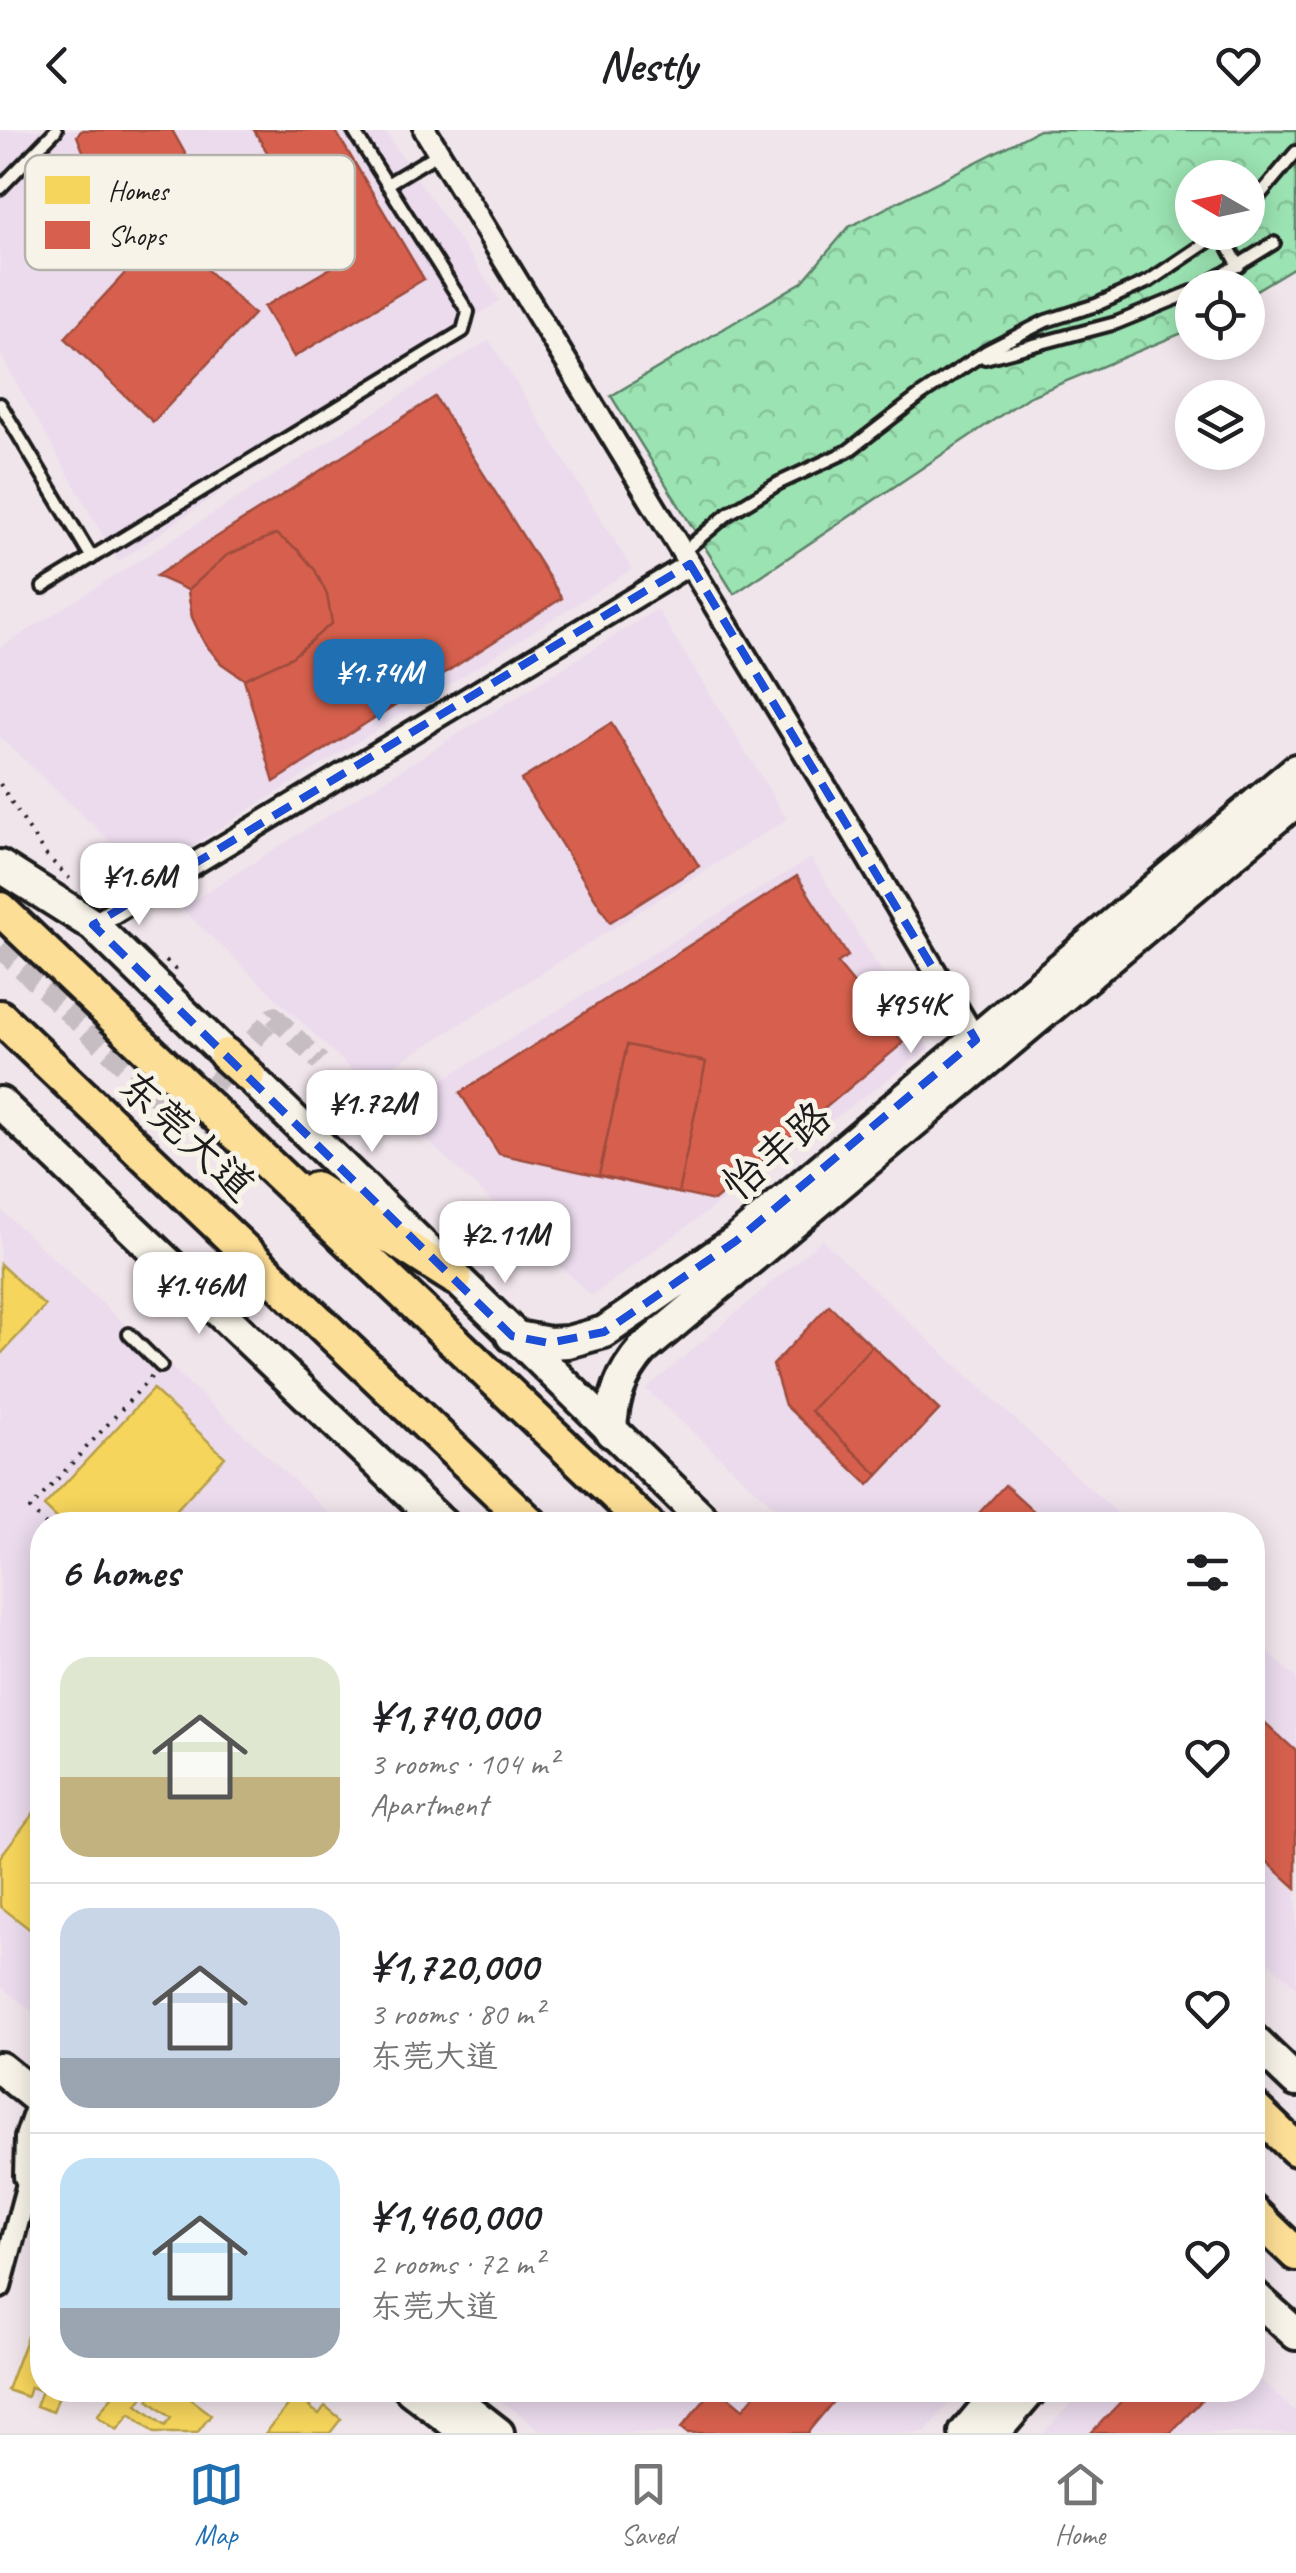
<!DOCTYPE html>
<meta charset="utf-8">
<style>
:root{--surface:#fff;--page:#f6f6f6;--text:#202124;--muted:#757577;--line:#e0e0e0;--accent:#1f6fb2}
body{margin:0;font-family:Caveat,"LXGW WenKai TC",sans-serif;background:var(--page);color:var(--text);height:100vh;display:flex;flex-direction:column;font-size:38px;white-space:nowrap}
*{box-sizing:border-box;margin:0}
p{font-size:32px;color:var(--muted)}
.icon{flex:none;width:55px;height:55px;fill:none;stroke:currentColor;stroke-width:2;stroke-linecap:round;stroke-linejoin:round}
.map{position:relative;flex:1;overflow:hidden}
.drawer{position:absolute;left:30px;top:1382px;width:1235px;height:890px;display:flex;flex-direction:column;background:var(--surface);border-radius:40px;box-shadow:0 5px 25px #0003}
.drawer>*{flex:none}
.needle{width:65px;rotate:279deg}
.buttons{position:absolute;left:1175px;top:30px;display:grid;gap:20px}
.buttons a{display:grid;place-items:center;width:90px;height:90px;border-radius:50%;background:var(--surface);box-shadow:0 5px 25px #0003;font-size:50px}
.price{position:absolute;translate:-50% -85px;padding:0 22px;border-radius:20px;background:#fff;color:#222;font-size:32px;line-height:65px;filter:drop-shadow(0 2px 5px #0008)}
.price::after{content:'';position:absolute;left:50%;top:60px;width:30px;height:22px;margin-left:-15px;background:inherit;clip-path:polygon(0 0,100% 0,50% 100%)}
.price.on{background:var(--accent);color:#fff}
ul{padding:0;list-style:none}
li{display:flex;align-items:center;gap:30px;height:250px;padding:0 30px}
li+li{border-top:2px solid var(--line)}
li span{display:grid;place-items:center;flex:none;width:280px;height:200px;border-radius:30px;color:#555}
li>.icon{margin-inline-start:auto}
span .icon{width:120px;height:120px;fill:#fffc;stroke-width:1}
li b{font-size:42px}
h2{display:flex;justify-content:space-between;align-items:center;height:120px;padding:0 30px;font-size:42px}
header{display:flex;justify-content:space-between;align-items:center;height:130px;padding:0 30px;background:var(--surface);font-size:45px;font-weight:700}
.tab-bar{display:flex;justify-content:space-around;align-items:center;height:140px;border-top:2px solid var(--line);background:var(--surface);font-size:28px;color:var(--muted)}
.tab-bar a{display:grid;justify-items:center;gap:5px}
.tab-bar .on{color:var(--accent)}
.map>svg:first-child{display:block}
.built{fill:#ebdbed}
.park{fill:url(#park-crowns);stroke:#5c8067;stroke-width:2.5;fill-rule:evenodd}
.homes{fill:#f6d55c;stroke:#b59e49;stroke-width:2.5}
.shops{fill:#d6604d;stroke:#9e4c3e;stroke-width:2.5}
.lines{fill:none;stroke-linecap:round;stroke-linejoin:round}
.street-tunnel{stroke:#c6bdc2;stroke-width:20;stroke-dasharray:20 10;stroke-linecap:butt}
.lane-casing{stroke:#1c1c1c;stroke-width:18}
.street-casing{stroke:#1c1c1c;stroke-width:28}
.secondary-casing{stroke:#1c1c1c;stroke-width:38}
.primary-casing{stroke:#1c1c1c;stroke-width:40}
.path{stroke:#1c1c1c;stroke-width:4;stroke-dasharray:2.5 8;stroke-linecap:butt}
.lane{stroke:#f7f3e8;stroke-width:10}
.street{stroke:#f7f3e8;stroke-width:20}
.secondary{stroke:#f7f3e8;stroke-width:30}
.primary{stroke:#fdde96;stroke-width:32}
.marked{fill:none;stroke:#1d4ed8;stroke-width:8;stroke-dasharray:20 12;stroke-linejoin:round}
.labels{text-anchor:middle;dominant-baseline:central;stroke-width:10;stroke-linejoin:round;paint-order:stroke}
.street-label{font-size:42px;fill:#1c1c1c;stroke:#f7f3e8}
.key{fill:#f7f3e8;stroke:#b5b2ab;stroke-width:2.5}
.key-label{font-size:28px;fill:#1c1c1c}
</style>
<header><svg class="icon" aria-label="back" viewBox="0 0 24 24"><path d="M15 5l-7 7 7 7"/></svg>Nestly<svg class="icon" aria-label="heart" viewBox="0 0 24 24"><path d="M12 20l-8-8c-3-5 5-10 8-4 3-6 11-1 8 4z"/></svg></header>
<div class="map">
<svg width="1296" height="2303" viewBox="0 0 1296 2303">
<defs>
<pattern id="park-crowns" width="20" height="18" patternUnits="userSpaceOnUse" patternTransform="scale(2.5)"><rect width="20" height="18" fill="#9be3b2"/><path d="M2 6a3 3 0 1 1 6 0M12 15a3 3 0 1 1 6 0" fill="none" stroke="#85c298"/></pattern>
</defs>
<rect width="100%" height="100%" fill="#f0e5eb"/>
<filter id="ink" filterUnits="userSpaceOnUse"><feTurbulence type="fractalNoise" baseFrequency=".01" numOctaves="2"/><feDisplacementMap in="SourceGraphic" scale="20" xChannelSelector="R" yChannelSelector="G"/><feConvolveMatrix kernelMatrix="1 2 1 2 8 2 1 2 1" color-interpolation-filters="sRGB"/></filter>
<g filter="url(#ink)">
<g class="built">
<polygon points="0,0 384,0 500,170 118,432 0,224"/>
<polygon points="489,210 632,439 146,745 0,607 0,518"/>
<polygon points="657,479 787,689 366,953 181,778"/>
<polygon points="811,728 929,919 592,1166 394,979"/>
<polygon points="0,1079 342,1395 42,1395 42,1889 0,1856"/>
<polygon points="822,1110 896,1180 1130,1395 794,1395 646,1259"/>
<polygon points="1252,1508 1296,1548 1296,1857 1253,1817"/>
<polygon points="1253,2243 1296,2282 1296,2303 1044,2303 1083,2260 1252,2260"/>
<polygon points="488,2260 959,2260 925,2303 543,2303"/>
</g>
<path class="park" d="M1039,0H1296V136L1248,165V158H1192V199L1028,267L734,464L611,266L802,152L849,97ZM1192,48H1248V102H1192Z"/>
<g class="homes">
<polygon points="0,1134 45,1176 0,1225"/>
<polygon points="153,1259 225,1327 162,1395 64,1395 44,1376"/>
<polygon points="1252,1581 1271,1598 1252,1618"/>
<polygon points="42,1672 42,1787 32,1801 0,1776 0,1727"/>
<polygon points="1296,1727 1296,1758 1281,1744"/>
<polygon points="42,2164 42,2201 30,2197"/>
<polygon points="27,2207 42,2213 42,2260 61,2260 53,2282 36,2276 42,2261 30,2257 27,2267 7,2260"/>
<polygon points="117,2260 148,2260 137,2275 165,2296 171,2288 148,2270 156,2260 178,2260 211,2285 197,2303 154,2303 130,2284 117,2300 97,2286"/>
<polygon points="300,2260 314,2260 320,2264 309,2277 319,2284 325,2276 341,2289 330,2303 266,2303"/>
</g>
<g class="shops">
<polygon points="82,0 172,0 191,34 146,79 125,71 107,58 85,26 77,6"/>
<polygon points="254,0 335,0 424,149 294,227 264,177 334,136"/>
<polygon points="165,100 254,184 153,292 65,208"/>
<polygon points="435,267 562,468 274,652 244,549 221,533 204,512 192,487 188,460 156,446"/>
<polygon points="276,404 298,420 315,440 327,465 332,493 292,527 244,549 221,533 204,512 192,487 188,460 227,425"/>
<polygon points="611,593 699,736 610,792 521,650"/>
<polygon points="797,746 848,826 837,833 903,913 714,1071 499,1024 460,963"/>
<polygon points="627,915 706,932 678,1063 599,1045"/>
<polygon points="829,1175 939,1280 869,1355 785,1275 773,1235"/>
<polygon points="872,1216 939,1280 878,1345 811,1281"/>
<polygon points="1005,1355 1049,1395 968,1395"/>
<polygon points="1252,1581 1296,1621 1296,1758 1252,1718"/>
<polygon points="713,2260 720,2260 743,2279 759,2260 829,2260 837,2267 807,2303 687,2303 681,2298"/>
<polygon points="1132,2260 1189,2260 1201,2271 1170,2303 1091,2303"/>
</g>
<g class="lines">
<polyline class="street-tunnel" points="0,818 182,991 274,886 320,932"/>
<g class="lane-casing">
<g id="lane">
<polyline points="387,54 439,23"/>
<polyline points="0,58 56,0"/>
<polyline points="1248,79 1296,22"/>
<polyline points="1221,103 1239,136"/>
<polyline points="1201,158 1274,113"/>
<polyline points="985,228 1116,193 1192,162"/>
<polyline points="0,274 92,428"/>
<polyline points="683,422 728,384 779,353 848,321 921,265 987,221 1046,191 1096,175 1149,151 1222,102"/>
<polyline points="43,457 463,201 468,182 353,0"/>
<polyline points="129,1204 161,1236"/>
</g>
</g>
<g class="street-casing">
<g id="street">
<polyline points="425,0 845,689 980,917"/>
<polyline points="93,795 690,434"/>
<polyline points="0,2157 30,2046"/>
</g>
</g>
<g class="secondary-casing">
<g id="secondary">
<polyline points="0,736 93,795 226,925"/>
<polyline points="248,945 709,1395"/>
<polyline points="0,973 443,1395"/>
<polyline points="512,1206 549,1213 568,1212 604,1202 736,1111 1296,640"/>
<path d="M611,1302C612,1269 621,1244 643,1219L1296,671"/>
<polyline points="1252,1909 1296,1951"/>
<polyline points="0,1938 42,1972"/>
<polyline points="30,2046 31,2008 42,1976"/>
<polyline points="1252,2164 1296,2204"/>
<polyline points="411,2260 467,2303"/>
<polyline points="453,2268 498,2303"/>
<polyline points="965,2303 1001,2260"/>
<polyline points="994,2303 1031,2260"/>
</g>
</g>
<g class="primary-casing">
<g id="primary">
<polyline points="0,779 647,1395"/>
<polyline points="0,887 532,1395"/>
<polyline points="226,925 248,945"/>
<polyline points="315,1059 455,1148"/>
<polyline points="1252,1977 1296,2019"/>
<polyline points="1252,2082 1296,2124"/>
</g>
</g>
<g class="path">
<polyline points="0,654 44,723 75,754"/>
<polyline points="166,831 181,845"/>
<polyline points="46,1395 30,1379 153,1245"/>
</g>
<use href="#lane" class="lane"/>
<use href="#street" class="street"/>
<use href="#secondary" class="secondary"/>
<use href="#primary" class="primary"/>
</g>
</g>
<path class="marked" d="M690,434L976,910L736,1111L604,1202L549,1213L512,1206L93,795Z"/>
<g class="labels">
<g class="street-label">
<text transform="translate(187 1006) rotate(43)">东莞大道</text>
<text transform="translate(777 1021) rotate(-40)">怡丰路</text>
</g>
</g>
<rect x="25" y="25" width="330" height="115" rx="15" class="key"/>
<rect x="45" y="46" width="45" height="28" fill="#f6d55c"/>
<rect x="45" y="91" width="45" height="28" fill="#d6604d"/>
<g class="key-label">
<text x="108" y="70">Homes</text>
<text x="108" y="115">Shops</text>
</g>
</svg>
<div class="buttons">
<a><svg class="needle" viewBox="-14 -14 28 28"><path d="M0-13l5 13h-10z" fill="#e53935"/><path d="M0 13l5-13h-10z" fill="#757577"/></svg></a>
<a><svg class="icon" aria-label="locate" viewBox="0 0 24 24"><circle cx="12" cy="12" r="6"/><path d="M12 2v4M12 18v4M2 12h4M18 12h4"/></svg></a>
<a><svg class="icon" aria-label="layers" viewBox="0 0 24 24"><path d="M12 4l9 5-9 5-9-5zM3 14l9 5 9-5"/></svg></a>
</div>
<b class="price on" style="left:379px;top:594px">¥1.74M</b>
<b class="price" style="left:139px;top:798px">¥1.6M</b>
<b class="price" style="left:911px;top:926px">¥954K</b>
<b class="price" style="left:372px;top:1025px">¥1.72M</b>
<b class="price" style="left:505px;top:1156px">¥2.11M</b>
<b class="price" style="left:199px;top:1207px">¥1.46M</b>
<section class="drawer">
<h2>6 homes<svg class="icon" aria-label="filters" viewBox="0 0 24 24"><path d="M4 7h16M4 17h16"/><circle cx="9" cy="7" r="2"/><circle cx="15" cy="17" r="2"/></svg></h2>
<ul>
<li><span style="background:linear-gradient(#dfe7d0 60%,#c2b280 0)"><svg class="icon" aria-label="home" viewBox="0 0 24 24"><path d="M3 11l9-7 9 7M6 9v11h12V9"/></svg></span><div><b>¥1,740,000</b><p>3 rooms · 104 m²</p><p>Apartment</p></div><svg class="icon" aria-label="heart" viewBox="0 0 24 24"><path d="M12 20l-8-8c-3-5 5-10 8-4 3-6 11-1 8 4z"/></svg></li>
<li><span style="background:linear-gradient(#c9d6e8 75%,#9aa5b1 0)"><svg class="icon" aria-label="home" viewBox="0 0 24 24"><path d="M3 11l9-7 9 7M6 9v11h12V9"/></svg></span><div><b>¥1,720,000</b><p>3 rooms · 80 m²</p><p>东莞大道</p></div><svg class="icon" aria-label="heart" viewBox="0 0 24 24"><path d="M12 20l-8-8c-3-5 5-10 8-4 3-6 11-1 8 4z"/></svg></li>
<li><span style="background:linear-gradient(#bfe0f5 75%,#9aa5b1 0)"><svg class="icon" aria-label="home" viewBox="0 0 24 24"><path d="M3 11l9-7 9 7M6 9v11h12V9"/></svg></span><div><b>¥1,460,000</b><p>2 rooms · 72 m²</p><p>东莞大道</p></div><svg class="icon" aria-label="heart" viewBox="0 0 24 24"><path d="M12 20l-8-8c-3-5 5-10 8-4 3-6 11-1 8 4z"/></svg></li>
</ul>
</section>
</div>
<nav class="tab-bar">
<a class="on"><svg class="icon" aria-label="map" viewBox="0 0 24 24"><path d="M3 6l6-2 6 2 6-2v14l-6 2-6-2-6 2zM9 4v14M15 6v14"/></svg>Map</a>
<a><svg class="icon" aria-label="saved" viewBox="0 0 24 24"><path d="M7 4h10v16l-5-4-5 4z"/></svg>Saved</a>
<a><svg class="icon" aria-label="home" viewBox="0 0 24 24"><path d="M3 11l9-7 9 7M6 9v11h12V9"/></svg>Home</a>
</nav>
